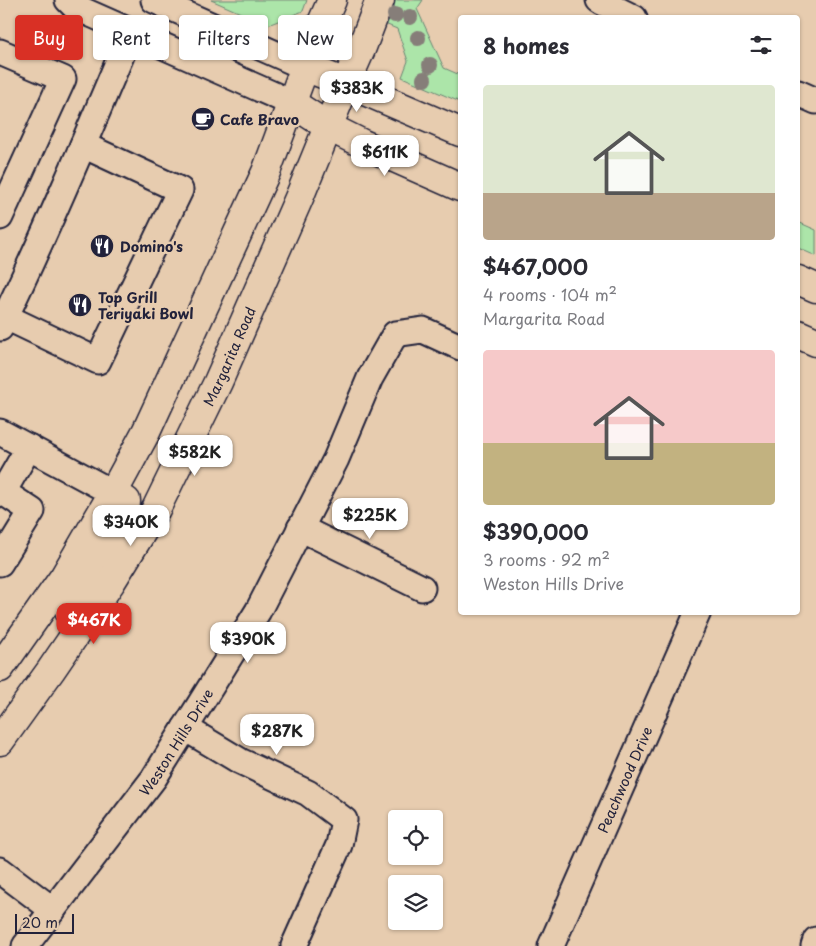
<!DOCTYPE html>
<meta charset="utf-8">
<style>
:root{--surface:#fff;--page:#f7f7f7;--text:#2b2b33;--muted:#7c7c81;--accent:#d93025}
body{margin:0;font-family:"Playpen Sans",sans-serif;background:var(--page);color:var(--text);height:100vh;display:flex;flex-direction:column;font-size:19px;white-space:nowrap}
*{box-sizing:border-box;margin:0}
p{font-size:16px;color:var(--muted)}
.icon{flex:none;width:28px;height:28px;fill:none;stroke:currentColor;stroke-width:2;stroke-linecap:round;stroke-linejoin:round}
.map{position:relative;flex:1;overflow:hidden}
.drawer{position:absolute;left:458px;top:15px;width:342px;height:600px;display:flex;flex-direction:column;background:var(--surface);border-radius:5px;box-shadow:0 1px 4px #0004}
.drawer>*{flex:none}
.top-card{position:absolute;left:15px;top:15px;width:368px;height:45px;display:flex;gap:10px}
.buttons{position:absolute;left:388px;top:810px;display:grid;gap:10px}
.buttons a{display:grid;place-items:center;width:55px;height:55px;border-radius:5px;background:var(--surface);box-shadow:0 1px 4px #0004;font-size:25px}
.scale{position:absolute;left:15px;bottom:12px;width:59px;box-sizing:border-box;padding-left:5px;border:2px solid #22223b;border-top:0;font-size:14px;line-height:18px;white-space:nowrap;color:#22223b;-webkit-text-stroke:4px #e7ccaf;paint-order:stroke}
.price{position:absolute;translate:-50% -42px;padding:0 11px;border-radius:10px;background:#fff;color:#222;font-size:16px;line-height:32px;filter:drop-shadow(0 1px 2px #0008)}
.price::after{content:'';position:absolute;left:50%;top:30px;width:15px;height:11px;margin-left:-8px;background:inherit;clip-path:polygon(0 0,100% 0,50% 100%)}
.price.selected{background:var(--accent);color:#fff}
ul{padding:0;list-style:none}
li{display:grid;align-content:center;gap:10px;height:265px;padding:0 25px}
li span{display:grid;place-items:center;height:155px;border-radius:5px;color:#555}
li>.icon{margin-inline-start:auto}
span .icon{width:90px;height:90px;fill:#fffc;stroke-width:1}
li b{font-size:21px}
h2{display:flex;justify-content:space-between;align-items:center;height:60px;padding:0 25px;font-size:21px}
.pill{padding:0 18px;border-radius:5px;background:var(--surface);box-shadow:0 1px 4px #0004;font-size:18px;line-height:45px}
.pill.selected{background:var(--accent);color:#fff}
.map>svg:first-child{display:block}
.green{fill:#ace5a9;stroke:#678472}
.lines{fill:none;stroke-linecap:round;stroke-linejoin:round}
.minor-casing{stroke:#22223b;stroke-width:29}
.major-casing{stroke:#22223b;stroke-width:31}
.minor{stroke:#e7ccaf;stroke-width:25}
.major{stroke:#e7ccaf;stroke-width:28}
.tree{fill:#867e79}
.labels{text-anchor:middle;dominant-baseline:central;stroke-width:5;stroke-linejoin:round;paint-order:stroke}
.poi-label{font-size:14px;font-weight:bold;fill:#22223b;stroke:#e7ccaf;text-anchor:start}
.street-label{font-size:14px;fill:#22223b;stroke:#e7ccaf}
</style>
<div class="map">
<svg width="816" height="946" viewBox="0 0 816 946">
<rect width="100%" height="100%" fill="#e7ccaf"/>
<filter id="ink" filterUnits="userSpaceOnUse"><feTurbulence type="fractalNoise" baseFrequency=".02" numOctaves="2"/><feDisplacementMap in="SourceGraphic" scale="10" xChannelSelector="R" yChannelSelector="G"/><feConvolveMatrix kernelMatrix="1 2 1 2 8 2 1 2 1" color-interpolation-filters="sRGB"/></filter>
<g filter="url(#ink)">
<g class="green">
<polygon points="211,0 307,0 303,11 268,25"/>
<polygon points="395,0 423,0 417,9 444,68 460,75 460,102 402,77 408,61 397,29 385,24"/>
<polygon points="798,222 816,230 816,256 798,248"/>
</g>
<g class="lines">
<g class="minor-casing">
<g id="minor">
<polyline points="68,0 75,7 292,103"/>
<polyline points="154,0 305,67"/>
<polyline points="599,0 602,2 634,18"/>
<polyline points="0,52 63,79 0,217"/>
<polyline points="798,93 816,101"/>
<polyline points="6,317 98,361 180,190 83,145"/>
<path d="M0,328C47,231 89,131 131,32"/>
<polyline points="0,432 113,493"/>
<polyline points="300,528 422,588"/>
<polyline points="0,563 32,511 3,492 29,447"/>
<polyline points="185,728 240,761 308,793 344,820 339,845 294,946"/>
<polyline points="0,870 53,910"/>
<path id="s1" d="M25,946L154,778L258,611L336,459L370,378L395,334L423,330L460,347"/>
<path id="s2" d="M551,946L698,612"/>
<polyline points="814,946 816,940"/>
</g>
</g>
<g class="major-casing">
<g id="major">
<polyline points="305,67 346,83 460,132"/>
<polyline points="292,103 329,127 363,144 460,187"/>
<polyline points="798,280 816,288"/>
<polyline points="798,334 816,342"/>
<polyline points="70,613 125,516 126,501 113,493"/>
<polyline points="0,668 64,577 113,493 146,432 266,172 317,34 332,0"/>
<path id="s3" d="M0,741L51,670L111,582L156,509L218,382L299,198L346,83L362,47L380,0"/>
</g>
</g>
<use href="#minor" class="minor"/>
<use href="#major" class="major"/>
</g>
<g class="tree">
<circle cx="395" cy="15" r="8"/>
<circle cx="410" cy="17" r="8"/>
<circle cx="418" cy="38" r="8"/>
<circle cx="430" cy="65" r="8"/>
<circle cx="424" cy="79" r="8"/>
</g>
</g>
<defs>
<g id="cafe-disc" transform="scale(1.25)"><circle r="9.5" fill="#22223b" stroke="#e7ccaf"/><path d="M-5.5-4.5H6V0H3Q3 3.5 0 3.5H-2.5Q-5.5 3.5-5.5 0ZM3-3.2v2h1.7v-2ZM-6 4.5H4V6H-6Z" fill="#fff"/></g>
<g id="restaurant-disc" transform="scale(1.25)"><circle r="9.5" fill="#22223b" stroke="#e7ccaf"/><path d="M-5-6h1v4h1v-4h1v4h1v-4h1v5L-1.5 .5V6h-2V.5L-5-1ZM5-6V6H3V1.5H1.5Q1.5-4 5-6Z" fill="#fff"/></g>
</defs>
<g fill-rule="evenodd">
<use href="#cafe-disc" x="203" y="119"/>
<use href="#restaurant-disc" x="102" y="246"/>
<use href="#restaurant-disc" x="80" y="305"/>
</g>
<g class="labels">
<g class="poi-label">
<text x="220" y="119">Cafe Bravo</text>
<text x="120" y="246">Domino's</text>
<text x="98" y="297">Top Grill<tspan x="98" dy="16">Teriyaki Bowl</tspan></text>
</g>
<g class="street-label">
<text stroke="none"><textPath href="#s3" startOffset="449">Margarita Road</textPath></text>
<text stroke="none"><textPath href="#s1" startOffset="254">Weston Hills Drive</textPath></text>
<text stroke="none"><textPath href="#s2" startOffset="182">Peachwood Drive</textPath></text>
</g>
</g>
</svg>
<div class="buttons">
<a><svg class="icon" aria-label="locate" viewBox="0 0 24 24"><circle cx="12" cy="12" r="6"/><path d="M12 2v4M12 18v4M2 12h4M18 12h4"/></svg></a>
<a><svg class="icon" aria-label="layers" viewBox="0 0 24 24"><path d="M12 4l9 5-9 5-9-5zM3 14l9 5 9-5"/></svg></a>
</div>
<div class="scale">20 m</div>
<b class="price" style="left:357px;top:113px">$383K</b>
<b class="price" style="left:385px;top:177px">$611K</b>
<b class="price" style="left:195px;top:477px">$582K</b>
<b class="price" style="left:370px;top:540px">$225K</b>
<b class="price" style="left:131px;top:547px">$340K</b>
<b class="price selected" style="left:94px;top:645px">$467K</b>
<b class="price" style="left:248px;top:664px">$390K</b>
<b class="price" style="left:277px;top:756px">$287K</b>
<div class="top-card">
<a class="pill selected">Buy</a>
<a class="pill">Rent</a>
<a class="pill">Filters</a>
<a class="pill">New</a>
</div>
<section class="drawer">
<h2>8 homes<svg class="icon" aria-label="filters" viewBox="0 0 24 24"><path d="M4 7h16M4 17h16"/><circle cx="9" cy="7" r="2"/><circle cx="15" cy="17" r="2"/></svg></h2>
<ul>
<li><span style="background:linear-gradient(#dfe7d0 70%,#b9a48a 0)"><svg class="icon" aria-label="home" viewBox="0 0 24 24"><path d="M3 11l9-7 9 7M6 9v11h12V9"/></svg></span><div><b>$467,000</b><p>4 rooms · 104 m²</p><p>Margarita Road</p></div></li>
<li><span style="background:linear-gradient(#f6c9c9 60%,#c2b280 0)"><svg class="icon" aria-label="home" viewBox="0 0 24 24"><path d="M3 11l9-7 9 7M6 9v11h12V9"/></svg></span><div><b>$390,000</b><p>3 rooms · 92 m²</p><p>Weston Hills Drive</p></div></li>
</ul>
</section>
</div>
